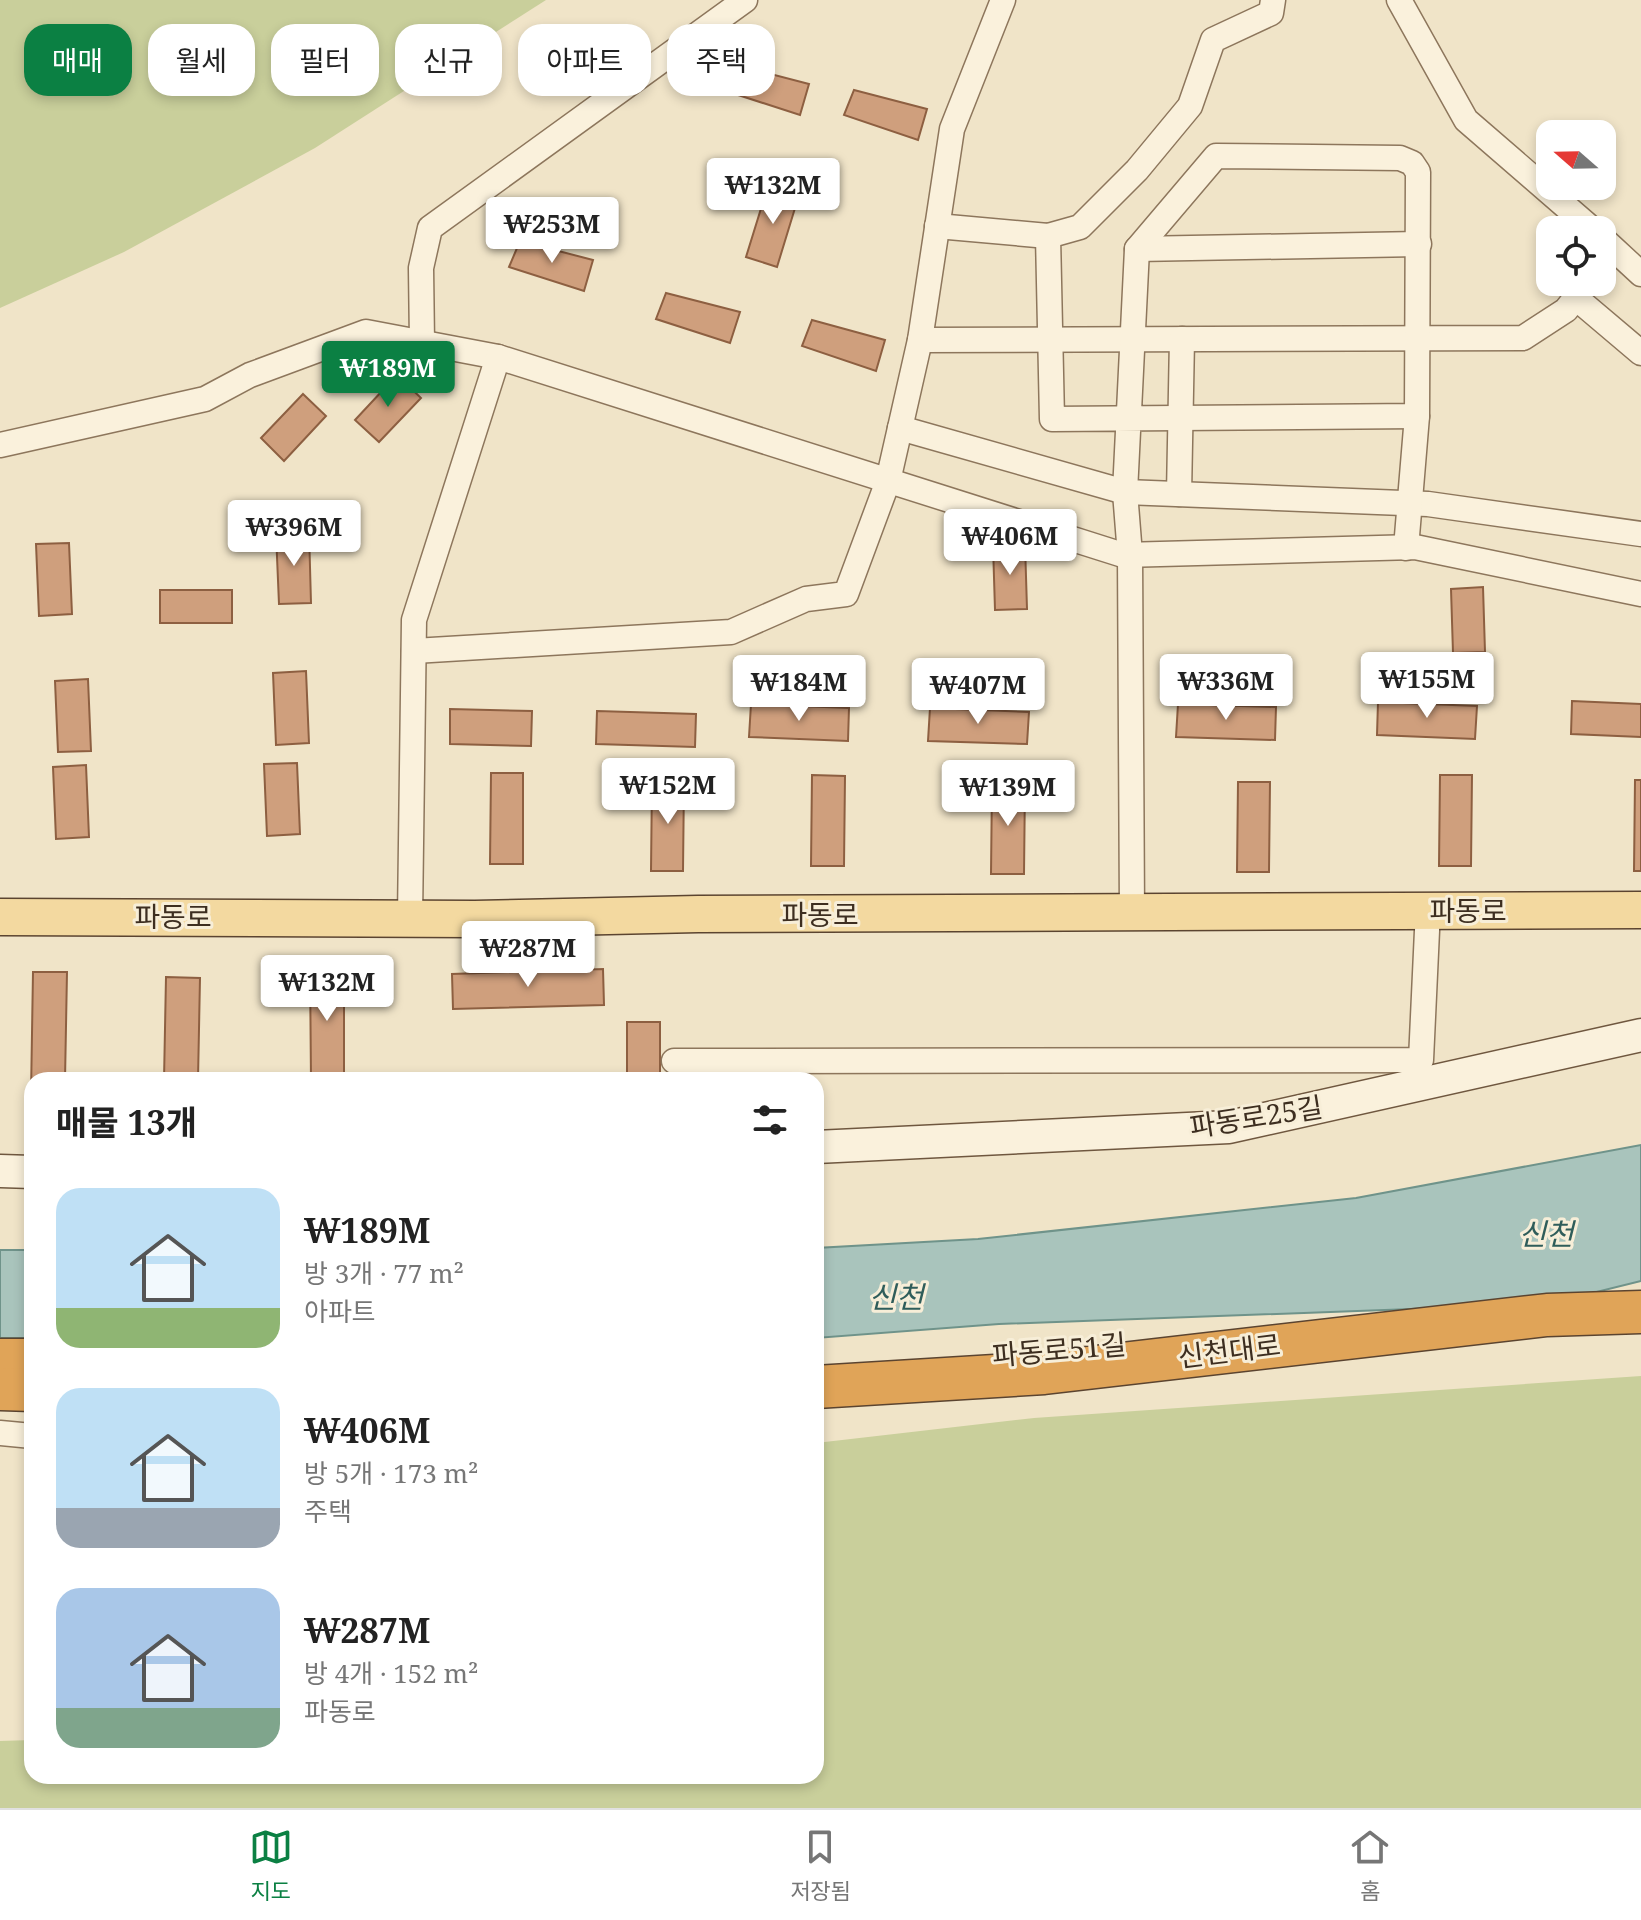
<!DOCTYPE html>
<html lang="ko">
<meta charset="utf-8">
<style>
:root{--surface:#fff;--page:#f6f6f6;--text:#222;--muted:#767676;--line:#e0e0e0;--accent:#0b8043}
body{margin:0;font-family:"Noto Serif","Noto Sans KR",serif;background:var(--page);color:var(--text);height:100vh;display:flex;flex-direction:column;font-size:30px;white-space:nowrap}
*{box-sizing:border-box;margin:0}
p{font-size:26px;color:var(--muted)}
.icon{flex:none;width:44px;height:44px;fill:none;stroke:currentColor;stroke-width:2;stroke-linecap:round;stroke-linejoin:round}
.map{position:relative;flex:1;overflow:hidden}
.drawer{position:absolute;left:24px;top:1072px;width:800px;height:712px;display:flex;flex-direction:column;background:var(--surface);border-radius:24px;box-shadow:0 4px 12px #0003}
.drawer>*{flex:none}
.hud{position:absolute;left:24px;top:24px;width:800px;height:72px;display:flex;gap:16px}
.needle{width:52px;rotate:290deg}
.controls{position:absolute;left:1536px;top:120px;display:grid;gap:16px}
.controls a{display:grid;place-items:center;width:80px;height:80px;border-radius:16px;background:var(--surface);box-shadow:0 4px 12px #0003;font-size:40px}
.price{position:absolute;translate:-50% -68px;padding:0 18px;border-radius:8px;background:#fff;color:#222;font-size:26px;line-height:52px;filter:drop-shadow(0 2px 4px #0008)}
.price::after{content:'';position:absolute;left:50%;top:48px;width:24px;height:18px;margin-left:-12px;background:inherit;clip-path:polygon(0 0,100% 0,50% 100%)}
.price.active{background:var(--accent);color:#fff}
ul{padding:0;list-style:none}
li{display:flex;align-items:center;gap:24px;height:200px;padding:0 32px}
li span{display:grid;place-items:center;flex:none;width:224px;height:160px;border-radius:24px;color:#555}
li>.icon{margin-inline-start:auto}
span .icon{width:96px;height:96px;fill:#fffc;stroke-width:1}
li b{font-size:34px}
h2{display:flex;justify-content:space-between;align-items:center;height:96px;padding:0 32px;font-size:34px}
.pill{padding:0 28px;border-radius:24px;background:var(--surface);box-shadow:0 4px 12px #0003;font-size:28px;line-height:72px}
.pill.active{background:var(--accent);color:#fff}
.tabs{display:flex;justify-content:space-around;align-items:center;height:112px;border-top:2px solid var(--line);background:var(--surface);font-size:22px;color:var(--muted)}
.tabs a{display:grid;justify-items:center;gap:4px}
.tabs .active{color:var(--accent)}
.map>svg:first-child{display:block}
.green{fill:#c9cf9b}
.water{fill:#a9c4bc;stroke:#6f938a;stroke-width:2}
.building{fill:#cf9f7d;stroke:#8d5f41;stroke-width:2}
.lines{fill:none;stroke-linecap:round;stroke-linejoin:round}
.street-casing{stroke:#8d765c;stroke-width:27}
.secondary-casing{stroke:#6f573f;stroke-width:35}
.primary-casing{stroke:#5b4430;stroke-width:39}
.highway-casing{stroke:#5b4430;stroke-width:45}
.street{stroke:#faf1dc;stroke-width:24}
.secondary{stroke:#faf1dc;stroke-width:32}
.primary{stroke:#f3d9a0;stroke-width:36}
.highway{stroke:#e0a458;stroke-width:42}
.labels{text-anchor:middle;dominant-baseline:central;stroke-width:6;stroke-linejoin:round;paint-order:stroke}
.street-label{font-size:28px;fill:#3d2e20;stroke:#f7eed8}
.water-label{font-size:30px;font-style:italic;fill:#2f5d5a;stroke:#f7eed8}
</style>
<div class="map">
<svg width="1641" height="1808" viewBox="0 0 1641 1808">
<rect width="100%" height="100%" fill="#f0e4c8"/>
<g class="green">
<polygon points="0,0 546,0 315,148 124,252 0,308"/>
<polygon points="1641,1376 1641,1808 0,1808 0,1741 32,1740 32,1776 816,1776 816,1443 1034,1418"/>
</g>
<g class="water">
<polygon points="1641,1145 1641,1281 1548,1304 999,1324 816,1338 816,1248 978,1239 1356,1198"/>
<rect x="0" y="1250" width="32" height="88"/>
</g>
<g class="building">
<polygon points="736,65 809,84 800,115 726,91"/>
<polygon points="854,90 927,109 918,140 844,115"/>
<polygon points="768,186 799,195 777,267 746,257"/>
<polygon points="520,241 593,260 584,291 509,267"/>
<polygon points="666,293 740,312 730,343 656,319"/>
<polygon points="812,320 885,340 876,371 802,346"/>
<polygon points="397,375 421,398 379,442 355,420"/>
<polygon points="303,394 326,416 284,461 261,438"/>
<polygon points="309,531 311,603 279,604 276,533"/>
<polygon points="69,543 72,614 39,616 36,544"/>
<polygon points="1025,544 1027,609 995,610 993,545"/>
<polygon points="1483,587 1485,652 1453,653 1451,589"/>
<rect x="160" y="590" width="72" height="33"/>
<polygon points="306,671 309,743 276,745 273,673"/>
<polygon points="88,679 91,751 58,752 55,681"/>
<polygon points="1572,701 1641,704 1641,737 1571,734"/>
<polygon points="1378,702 1477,706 1475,739 1377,735"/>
<polygon points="751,704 849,708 848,741 749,737"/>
<polygon points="1178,704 1276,707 1275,740 1176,737"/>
<polygon points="930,708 1029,712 1027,744 928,741"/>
<polygon points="450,709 532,711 531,746 450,744"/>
<polygon points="597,711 696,714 695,747 596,744"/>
<polygon points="297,763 300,834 267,836 264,764"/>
<polygon points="86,765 89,837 56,839 53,767"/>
<polygon points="491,773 523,773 523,864 490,864"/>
<polygon points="812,775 845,776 844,866 811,866"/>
<polygon points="1440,775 1472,775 1471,866 1439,866"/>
<polygon points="652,780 684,780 683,871 651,871"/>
<polygon points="1635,780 1641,780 1641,871 1634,871"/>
<polygon points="1238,782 1270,782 1269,872 1237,872"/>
<polygon points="992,783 1025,783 1024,874 991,874"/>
<polygon points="310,967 344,967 344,1080 311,1080"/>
<polygon points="603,969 604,1005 453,1009 452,974"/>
<polygon points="33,972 67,972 65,1080 32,1080 32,1156 30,1156"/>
<polygon points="166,977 200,978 198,1080 164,1080"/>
<rect x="627" y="1022" width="33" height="58"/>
</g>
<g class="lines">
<g class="street-casing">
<g id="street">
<polyline points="1399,0 1466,120 1593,230"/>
<polyline points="937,226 1048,236"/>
<polyline points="1602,238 1641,274"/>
<polyline points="1137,249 1419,244"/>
<polyline points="1576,298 1641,353"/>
<polyline points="920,340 1523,338 1566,310 1588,282"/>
<polyline points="422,343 421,268 430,228 745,0"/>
<polyline points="900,428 1125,492 1428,504 1641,534"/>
<polyline points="0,445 205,399 250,375 366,332 498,357 1123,555 1415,547 1641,594"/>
<polyline points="1179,494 1182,339"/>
<polyline points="1406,548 1417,416"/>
<polyline points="414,651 731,632 806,599 846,594 888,481 920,340 952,129 1003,0"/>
<path d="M1132,914L1130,555L1125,492L1137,249L1216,156L1400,158L1412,163L1418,172L1417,416C1296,417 1174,418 1052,419L1048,236L1080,227L1137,170L1190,106L1213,40L1271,13L1273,0"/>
<polyline points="410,918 414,620 498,357"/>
<polyline points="674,1061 1421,1060 1428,909"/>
<polyline points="0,1433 32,1436"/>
</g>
</g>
<g class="secondary-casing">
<g id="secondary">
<polyline points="816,1147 1229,1127 1641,1035"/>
<polyline points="0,1171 32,1172"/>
</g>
</g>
<g class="primary-casing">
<polyline id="primary" points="0,917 475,919 698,914 1641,910"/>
</g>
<g class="highway-casing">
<g id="highway">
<polyline points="0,1360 32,1360"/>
<polyline points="816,1387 1044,1373 1547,1315 1641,1312"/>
<polyline points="0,1389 32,1390"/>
</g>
</g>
<use href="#street" class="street"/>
<use href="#secondary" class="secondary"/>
<use href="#primary" class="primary"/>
<use href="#highway" class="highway"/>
</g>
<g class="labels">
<g class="street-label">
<text x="1468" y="910">파동로</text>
<text x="820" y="914">파동로</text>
<text x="173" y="916">파동로</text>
<text transform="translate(1256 1116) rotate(-9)">파동로25길</text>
<text transform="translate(1059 1349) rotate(-5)">파동로51길</text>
<text transform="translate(1229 1350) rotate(-7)">신천대로</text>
</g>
<g class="water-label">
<text x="1546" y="1233">신천</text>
<text x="896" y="1296">신천</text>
</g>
</g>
</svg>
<div class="controls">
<a><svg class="needle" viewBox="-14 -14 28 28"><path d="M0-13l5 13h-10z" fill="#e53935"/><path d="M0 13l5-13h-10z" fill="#767676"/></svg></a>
<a><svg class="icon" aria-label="locate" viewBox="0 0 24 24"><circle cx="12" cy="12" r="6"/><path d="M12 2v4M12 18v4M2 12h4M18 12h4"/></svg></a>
</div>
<b class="price" style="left:773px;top:226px">₩132M</b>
<b class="price" style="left:552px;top:265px">₩253M</b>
<b class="price active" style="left:388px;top:409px">₩189M</b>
<b class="price" style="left:294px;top:568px">₩396M</b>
<b class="price" style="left:1010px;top:577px">₩406M</b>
<b class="price" style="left:1427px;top:720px">₩155M</b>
<b class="price" style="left:1226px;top:722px">₩336M</b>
<b class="price" style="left:799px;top:723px">₩184M</b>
<b class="price" style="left:978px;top:726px">₩407M</b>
<b class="price" style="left:668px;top:826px">₩152M</b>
<b class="price" style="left:1008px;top:828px">₩139M</b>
<b class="price" style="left:528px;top:989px">₩287M</b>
<b class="price" style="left:327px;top:1023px">₩132M</b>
<div class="hud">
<a class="pill active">매매</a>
<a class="pill">월세</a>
<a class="pill">필터</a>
<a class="pill">신규</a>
<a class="pill">아파트</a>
<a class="pill">주택</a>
</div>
<section class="drawer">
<h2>매물 13개<svg class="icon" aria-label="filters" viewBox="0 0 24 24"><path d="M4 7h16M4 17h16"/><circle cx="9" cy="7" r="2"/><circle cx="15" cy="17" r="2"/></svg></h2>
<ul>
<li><span style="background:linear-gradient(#bfe0f5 75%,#8fb573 0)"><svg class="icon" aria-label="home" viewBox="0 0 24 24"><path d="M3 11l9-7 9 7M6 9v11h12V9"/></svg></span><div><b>₩189M</b><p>방 3개 · 77 m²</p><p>아파트</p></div></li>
<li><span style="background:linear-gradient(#bfe0f5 75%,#9aa5b1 0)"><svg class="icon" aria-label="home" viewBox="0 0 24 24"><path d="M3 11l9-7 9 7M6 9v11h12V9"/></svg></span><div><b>₩406M</b><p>방 5개 · 173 m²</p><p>주택</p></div></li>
<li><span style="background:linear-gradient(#a9c7e8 75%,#7fa58c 0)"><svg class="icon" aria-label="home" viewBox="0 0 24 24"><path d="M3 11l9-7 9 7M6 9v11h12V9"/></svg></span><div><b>₩287M</b><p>방 4개 · 152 m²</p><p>파동로</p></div></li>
</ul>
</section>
</div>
<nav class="tabs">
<a class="active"><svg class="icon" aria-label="map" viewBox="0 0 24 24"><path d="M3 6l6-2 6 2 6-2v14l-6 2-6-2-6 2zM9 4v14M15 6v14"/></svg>지도</a>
<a><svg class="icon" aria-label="saved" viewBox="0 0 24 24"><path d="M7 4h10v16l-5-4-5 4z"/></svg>저장됨</a>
<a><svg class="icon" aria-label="home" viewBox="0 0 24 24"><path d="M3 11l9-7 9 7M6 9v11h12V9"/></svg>홈</a>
</nav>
